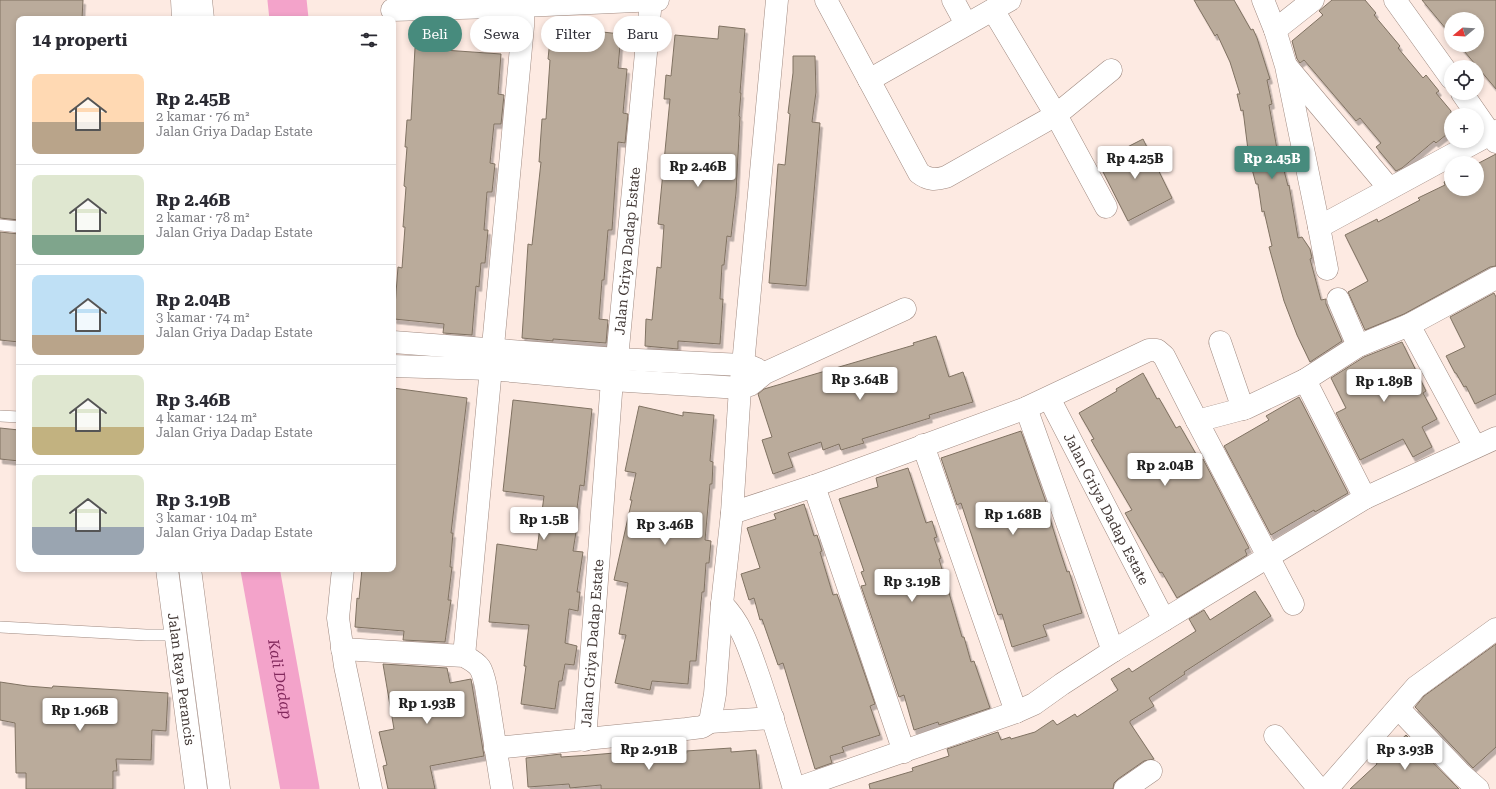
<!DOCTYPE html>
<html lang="id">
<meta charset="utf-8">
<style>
:root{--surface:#fff;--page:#f7f7f7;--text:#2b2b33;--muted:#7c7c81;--line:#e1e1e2;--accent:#478b7d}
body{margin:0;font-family:"Roboto Serif",serif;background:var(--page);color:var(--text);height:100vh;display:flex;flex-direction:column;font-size:15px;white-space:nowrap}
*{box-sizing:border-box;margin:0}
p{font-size:13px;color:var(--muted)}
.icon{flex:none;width:22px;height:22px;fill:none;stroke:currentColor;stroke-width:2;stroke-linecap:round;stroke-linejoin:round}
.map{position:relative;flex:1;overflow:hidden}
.drawer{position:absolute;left:16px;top:16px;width:380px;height:556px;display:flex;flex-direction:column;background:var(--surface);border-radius:8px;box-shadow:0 2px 6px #0003}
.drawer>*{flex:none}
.guide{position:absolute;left:408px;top:16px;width:380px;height:36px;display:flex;gap:8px}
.needle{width:26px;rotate:252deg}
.controls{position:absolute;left:1444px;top:12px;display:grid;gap:8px}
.controls a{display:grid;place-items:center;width:40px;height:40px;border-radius:50%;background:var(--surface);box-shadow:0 2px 6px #0003;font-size:20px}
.price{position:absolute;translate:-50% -34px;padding:0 9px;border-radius:4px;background:#fff;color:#222;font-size:13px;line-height:26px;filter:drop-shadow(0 1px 2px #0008)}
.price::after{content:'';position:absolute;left:50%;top:24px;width:12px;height:9px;margin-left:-6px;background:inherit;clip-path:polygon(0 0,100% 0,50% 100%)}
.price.selected{background:var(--accent);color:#fff}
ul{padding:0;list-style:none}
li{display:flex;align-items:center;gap:12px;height:100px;padding:0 16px}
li+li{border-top:1px solid var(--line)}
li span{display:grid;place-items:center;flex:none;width:112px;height:80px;border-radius:8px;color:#555}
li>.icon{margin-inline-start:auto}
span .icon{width:48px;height:48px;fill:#fffc;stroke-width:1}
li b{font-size:17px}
h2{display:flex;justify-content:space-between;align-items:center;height:48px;padding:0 16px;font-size:17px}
.pill{padding:0 14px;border-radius:18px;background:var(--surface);box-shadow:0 2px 6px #0003;font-size:14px;line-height:36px}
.pill.selected{background:var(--accent);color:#fff}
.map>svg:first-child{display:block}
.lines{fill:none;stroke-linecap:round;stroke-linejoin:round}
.river{stroke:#f3a3ca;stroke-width:39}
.building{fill:#baab9b;stroke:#807262;filter:url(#shadow)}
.service-casing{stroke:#a08a81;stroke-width:12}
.minor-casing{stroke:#a08a81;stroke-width:23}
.tertiary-casing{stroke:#a08a81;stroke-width:23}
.service{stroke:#fff;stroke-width:11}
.minor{stroke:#fff;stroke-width:22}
.tertiary{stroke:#fff;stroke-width:22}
.labels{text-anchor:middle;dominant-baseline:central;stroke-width:3;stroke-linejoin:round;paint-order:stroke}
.street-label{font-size:14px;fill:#443a37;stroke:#fff}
.water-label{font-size:15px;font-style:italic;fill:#82285c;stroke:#fff}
</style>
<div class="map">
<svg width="1496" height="789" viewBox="0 0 1496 789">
<defs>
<filter id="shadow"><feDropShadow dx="2.5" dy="4.5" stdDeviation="0" flood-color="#0004"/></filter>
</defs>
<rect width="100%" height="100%" fill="#fdeae2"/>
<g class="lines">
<g class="river">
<polyline points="287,0 289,19"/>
<path id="s1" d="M260,569L300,789"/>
</g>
</g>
<g class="building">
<polygon points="0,0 83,0 82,19 19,19 19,220 0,218"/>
<polygon points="1194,0 1234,0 1251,30 1253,29 1257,38 1270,79 1267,80 1272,104 1269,105 1279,160 1281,159 1288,186 1289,185 1298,238 1302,237 1310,249 1312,258 1310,259 1321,300 1326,299 1326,304 1342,341 1310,362 1297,335 1284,301 1269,247 1272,246 1264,211 1262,212 1258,184 1256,184 1249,158 1243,110 1241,111 1237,94 1240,94 1230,62 1217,34 1215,36"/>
<polygon points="1332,0 1365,0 1376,13 1374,15 1400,46 1398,48 1423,78 1426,75 1439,91 1436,93 1451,111 1451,131 1436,143 1434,141 1402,168 1396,171 1376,147 1381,143 1360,118 1356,121 1304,60 1300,63 1297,59 1292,41 1323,15 1319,11"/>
<polygon points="1422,0 1496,0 1496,89 1459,45 1477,45 1477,19 1451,19 1451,35"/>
<polygon points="719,26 745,29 740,93 741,93 739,116 740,117 736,193 731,237 727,236 724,265 722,265 720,299 723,299 720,344 678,341 678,349 645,346 646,319 652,320 657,267 661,268 664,225 658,224 670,99 664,99 666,75 671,76 675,35 718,39"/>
<polygon points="551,30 593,34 593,31 621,34 618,68 627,69 623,113 628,114 625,143 618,142 612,230 608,230 604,280 602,280 599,319 608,320 606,343 553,339 553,341 522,338 528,244 532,245 541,162 539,162 542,119 546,119 550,60 548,59"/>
<polygon points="415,48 501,54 498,94 504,95 501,124 494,124 490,163 495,164 492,192 487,192 484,230 488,230 485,263 481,263 479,287 476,286 472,335 443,333 444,324 394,319 398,267 402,268 405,227 403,227 406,187 404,186 407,147 405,147 407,120 411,120"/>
<polygon points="793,56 815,56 816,92 812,122 820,123 806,286 769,283 778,164 785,165 790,114 788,113 793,73"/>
<polygon points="1143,139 1172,198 1128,221 1098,162"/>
<polygon points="1496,154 1496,266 1490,267 1404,314 1365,330 1348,292 1368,281 1345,235 1377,219 1378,222 1420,200 1418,198 1445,185 1444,182 1451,178 1451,189 1477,189 1477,164"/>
<polygon points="0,232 19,234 19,342 0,340"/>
<polygon points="1494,293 1496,297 1496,394 1475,404 1466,386 1464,387 1456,373 1455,373 1446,356 1465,347 1450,317"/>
<polygon points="936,336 949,377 963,372 973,402 929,415 930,418 862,439 864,443 841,450 839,444 823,450 821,442 788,453 793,467 773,474 762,440 772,437 758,394 764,389 914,345 913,343"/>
<polygon points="1402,342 1426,391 1423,393 1437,419 1422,427 1432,447 1413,457 1403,439 1360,460 1336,413 1346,408 1331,378 1364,357"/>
<polygon points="1143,373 1157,399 1159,398 1176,428 1180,426 1200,461 1203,459 1249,548 1245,550 1247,555 1177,598 1162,572 1160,573 1125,513 1132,510 1091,440 1094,439 1079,413 1117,391 1116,389"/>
<polygon points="393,388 467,398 451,533 453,533 450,567 452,567 448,600 451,600 445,642 403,640 404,631 355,627 357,598 359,599 362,569 393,569"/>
<polygon points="1299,397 1348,493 1315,512 1314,510 1271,535 1224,446 1269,420 1266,416"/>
<polygon points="513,400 592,409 584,486 580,485 574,532 576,532 573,551 583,552 577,592 580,592 578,611 569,609 565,643 577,646 574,665 565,664 562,681 559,681 555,709 521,704 526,666 524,666 529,625 489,622 497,544 537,550 544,496 503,491"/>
<polygon points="639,406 683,416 683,412 714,415 710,461 713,462 712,484 710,484 705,540 711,541 709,563 706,563 704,592 702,592 696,661 690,661 688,684 652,681 650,690 615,683 626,635 619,634 628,583 614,580 632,500 630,500 636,473 625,471"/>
<polygon points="0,428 19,430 19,461 0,459"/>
<polygon points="1021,431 1047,505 1046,506 1060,551 1067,572 1069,571 1082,613 1043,625 1047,636 1012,647 1002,614 998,615 961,503 957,505 941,458"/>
<polygon points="908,468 926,523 932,521 937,537 934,538 941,558 939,559 962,637 964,637 971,662 974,661 990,708 939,725 938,722 914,730 904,695 899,697 861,586 866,585 861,572 864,571 839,499 878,487 876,478"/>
<polygon points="804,504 814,536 817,535 822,551 820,552 833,595 837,594 875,704 870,706 880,735 842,747 844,752 830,756 832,763 815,769 783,663 778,665 762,619 760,620 754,598 749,600 741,574 760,568 747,528 776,519 774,514"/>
<polygon points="1255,591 1271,616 1184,672 1185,674 1149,698 1154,706 1130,721 1130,723 1154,759 1144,761 1118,779 1114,783 1113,789 870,789 869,784 913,771 912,768 949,756 947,749 998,732 1001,740 1010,737 1011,739 1035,732 1053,720 1057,725 1075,714 1077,717 1118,690 1111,679 1129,668 1132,672 1196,631 1189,619 1204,610 1210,620"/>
<polygon points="1496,644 1496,747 1473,768 1415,707 1424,696"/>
<polygon points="383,664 447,668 450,683 471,679 484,756 430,766 435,789 388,789 383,766 387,765 379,732 394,729"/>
<polygon points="0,682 27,686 52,688 53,686 168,693 166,731 152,730 151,760 116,759 117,771 113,771 113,789 26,789 26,773 16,773 15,723 0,720"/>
<polygon points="1406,735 1459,789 1350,789 1377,764 1376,762"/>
<polygon points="731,748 731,752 756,750 760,789 601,789 601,785 570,788 569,784 528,787 526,758 561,754 561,757 591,755 649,750 649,756 687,753 686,751"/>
</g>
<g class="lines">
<g class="service-casing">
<g id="service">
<polyline points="0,225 19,227"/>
<polyline points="0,416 19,417"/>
<polyline points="0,627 146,635 175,635"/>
</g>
</g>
<g class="minor-casing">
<g id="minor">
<path d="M826,0L919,173C928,180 935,180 946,177L1056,115L1111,70"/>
<polyline points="953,0 966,24"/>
<polyline points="1263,0 1275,30"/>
<polyline points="1313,0 1275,30 1286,66 1319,227 1327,269"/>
<polyline points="1395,0 1451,78"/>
<polyline points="392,10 523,6 658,0"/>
<polyline points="993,10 1056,115 1106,207"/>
<polyline points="1288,68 1389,188"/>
<polyline points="869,80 1010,0"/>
<polyline points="1462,93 1496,142"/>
<polyline points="1319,227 1496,131"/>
<polyline points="1338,299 1358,346"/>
<polyline points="1409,325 1475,447"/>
<polyline points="393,342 617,359 743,365 750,366 757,369"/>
<polyline points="1220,342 1243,409"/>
<polyline points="393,366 490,369 612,380 740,388 750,385 765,373 905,309"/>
<polyline points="1305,380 1365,498"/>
<path id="s2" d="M1049,398L1164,620"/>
<polyline points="1026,408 1113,651"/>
<polyline points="1197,421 1293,604"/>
<polyline points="923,445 1016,712"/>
<polyline points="814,486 904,752"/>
<polyline points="732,513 814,486 1026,408 1149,350 1157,350 1164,356 1197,421 1246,408 1305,380 1358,346 1409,325 1496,278"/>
<polyline points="343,569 338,618 345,666 371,789"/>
<path d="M722,604C743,625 750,652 760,680C772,716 783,752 794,789"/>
<path d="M342,649L464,656C481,665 482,668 486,687L502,789"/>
<polyline points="464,656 523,26 523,6"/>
<polyline points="1398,708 1461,774 1478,789"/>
<polyline points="710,722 773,718"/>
<polyline points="1275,736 1319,789"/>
<path id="s3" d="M585,740L612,380L617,359L651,0"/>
<polyline points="495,748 686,729 702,727 710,722 715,694 722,604 732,513 740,388 743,365 777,0"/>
<polyline points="795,789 1016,712 1034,704 1062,684 1113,651 1365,498 1496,438"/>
<polyline points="1125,789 1151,771"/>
<polyline points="1327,789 1416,687 1496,629"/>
</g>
</g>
<g class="tertiary-casing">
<g id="tertiary">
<polyline points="182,0 183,19"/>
<polyline points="201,0 203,19"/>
<path id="s4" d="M167,569L196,789"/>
<polyline points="190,569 219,789"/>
</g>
</g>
<use href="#service" class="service"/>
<use href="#minor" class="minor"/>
<use href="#tertiary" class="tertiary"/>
</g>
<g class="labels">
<g class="street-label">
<text stroke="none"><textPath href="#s3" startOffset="491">Jalan Griya Dadap Estate</textPath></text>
<text stroke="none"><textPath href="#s2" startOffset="125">Jalan Griya Dadap Estate</textPath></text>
<text stroke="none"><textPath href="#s3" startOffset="97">Jalan Griya Dadap Estate</textPath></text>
<text stroke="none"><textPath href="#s4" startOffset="111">Jalan Raya Perancis</textPath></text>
</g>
<g class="water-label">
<text stroke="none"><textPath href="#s1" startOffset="112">Kali Dadap</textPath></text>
</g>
</g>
</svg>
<div class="controls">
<a><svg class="needle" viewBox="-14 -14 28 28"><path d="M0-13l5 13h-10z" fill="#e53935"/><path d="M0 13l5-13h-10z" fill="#7c7c81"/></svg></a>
<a><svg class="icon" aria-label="locate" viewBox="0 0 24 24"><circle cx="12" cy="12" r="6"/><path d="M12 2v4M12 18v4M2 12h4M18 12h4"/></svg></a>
<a>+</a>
<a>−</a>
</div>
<b class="price" style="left:1135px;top:180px">Rp 4.25B</b>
<b class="price selected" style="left:1272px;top:180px">Rp 2.45B</b>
<b class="price" style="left:698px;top:188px">Rp 2.46B</b>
<b class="price" style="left:860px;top:401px">Rp 3.64B</b>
<b class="price" style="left:1384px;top:403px">Rp 1.89B</b>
<b class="price" style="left:1165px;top:487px">Rp 2.04B</b>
<b class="price" style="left:1013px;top:536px">Rp 1.68B</b>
<b class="price" style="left:544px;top:541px">Rp 1.5B</b>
<b class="price" style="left:665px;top:546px">Rp 3.46B</b>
<b class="price" style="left:912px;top:603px">Rp 3.19B</b>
<b class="price" style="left:427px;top:725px">Rp 1.93B</b>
<b class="price" style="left:80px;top:732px">Rp 1.96B</b>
<b class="price" style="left:649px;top:771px">Rp 2.91B</b>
<b class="price" style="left:1405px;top:771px">Rp 3.93B</b>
<div class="guide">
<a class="pill selected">Beli</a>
<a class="pill">Sewa</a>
<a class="pill">Filter</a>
<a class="pill">Baru</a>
</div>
<section class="drawer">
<h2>14 properti<svg class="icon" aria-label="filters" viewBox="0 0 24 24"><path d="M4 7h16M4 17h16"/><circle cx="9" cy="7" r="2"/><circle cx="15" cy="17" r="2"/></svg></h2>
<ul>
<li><span style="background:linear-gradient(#ffd9b3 60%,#b9a48a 0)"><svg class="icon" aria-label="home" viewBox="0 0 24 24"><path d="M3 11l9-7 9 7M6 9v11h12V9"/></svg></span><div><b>Rp 2.45B</b><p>2 kamar · 76 m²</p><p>Jalan Griya Dadap Estate</p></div></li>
<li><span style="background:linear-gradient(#dfe7d0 75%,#7fa58c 0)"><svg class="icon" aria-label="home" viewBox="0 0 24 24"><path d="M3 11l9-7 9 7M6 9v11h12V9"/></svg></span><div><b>Rp 2.46B</b><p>2 kamar · 78 m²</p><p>Jalan Griya Dadap Estate</p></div></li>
<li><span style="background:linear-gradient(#bfe0f5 75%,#b9a48a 0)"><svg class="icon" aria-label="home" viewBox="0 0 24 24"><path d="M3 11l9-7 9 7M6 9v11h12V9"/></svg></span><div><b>Rp 2.04B</b><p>3 kamar · 74 m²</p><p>Jalan Griya Dadap Estate</p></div></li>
<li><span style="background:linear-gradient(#dfe7d0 65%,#c2b280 0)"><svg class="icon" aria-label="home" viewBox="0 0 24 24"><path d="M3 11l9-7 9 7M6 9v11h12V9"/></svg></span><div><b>Rp 3.46B</b><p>4 kamar · 124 m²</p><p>Jalan Griya Dadap Estate</p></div></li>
<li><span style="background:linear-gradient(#dfe7d0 65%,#9aa5b1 0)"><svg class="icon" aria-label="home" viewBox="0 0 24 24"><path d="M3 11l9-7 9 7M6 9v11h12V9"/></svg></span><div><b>Rp 3.19B</b><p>3 kamar · 104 m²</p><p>Jalan Griya Dadap Estate</p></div></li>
</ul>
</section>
</div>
